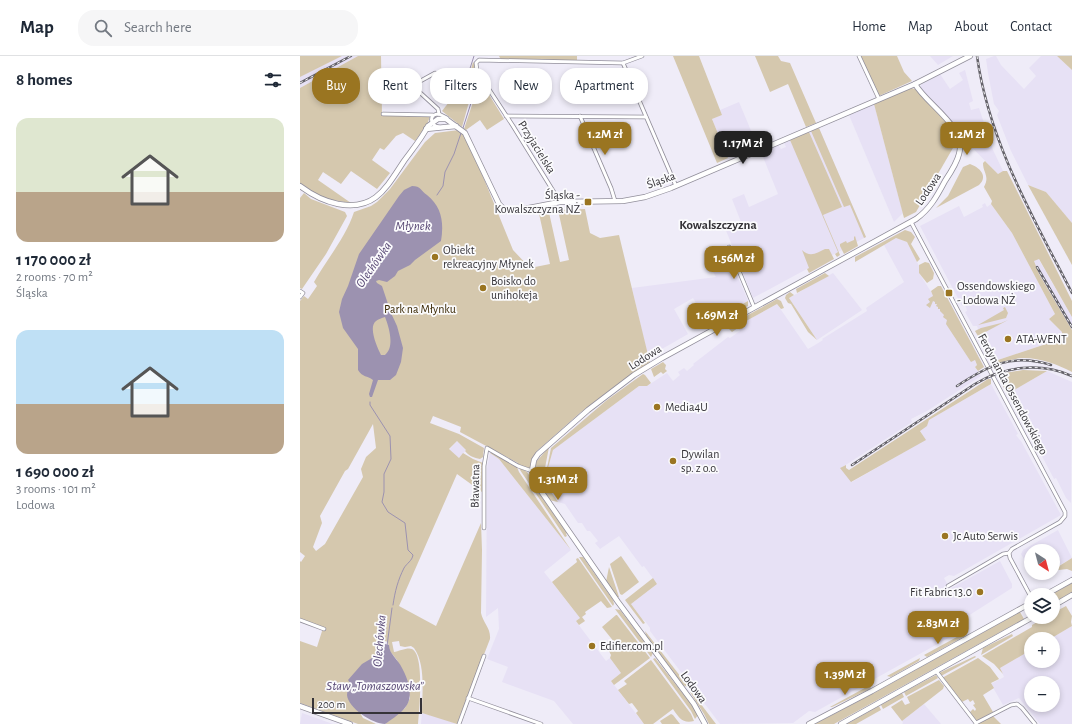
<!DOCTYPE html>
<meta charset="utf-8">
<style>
:root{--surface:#fff;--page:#f6f6f7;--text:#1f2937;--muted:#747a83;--line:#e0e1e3;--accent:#9a7521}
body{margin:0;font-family:"Alegreya Sans",sans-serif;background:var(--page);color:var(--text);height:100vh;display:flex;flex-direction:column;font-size:15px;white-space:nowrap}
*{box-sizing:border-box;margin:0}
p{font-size:13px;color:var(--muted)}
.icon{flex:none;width:22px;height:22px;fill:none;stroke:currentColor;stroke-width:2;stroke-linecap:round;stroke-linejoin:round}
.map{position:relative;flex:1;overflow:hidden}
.side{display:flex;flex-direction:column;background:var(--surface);width:300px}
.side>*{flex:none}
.top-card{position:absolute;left:12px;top:12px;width:380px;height:36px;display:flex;gap:8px}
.needle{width:26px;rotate:144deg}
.tools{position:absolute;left:724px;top:488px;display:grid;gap:8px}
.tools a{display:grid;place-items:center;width:36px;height:36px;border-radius:50%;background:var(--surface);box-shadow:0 2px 6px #0003;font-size:20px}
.scale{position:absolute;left:12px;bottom:10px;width:110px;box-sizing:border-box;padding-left:4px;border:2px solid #353338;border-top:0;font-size:11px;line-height:14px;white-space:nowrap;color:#353338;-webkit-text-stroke:3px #fbfbfd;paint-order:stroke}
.price{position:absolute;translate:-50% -34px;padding:0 9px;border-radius:8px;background:var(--accent);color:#fff;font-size:13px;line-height:26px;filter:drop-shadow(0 1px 2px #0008)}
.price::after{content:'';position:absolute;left:50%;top:24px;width:12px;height:9px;margin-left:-6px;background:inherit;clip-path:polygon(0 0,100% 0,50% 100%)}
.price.selected{background:#222;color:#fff}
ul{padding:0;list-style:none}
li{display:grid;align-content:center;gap:8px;height:212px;padding:0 16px}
li span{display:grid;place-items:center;height:124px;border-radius:12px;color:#555}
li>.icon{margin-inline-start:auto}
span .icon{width:72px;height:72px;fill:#fffc;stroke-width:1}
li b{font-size:17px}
h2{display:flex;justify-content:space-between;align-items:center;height:48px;padding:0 16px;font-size:17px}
.tag{padding:0 14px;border-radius:16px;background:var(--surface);box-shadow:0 2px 6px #0003;font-size:14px;line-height:36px}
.tag.selected{background:var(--accent);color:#fff}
header{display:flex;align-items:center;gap:24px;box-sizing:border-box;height:56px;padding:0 20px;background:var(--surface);border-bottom:1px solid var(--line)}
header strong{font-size:19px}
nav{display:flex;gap:22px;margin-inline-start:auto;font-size:14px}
.search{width:280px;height:36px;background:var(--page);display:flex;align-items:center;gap:10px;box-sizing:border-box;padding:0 14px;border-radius:16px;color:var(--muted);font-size:15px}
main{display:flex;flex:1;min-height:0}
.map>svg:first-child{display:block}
.built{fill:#e7e1f5;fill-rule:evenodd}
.green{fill:#d5c8ae;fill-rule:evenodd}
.water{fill:#9c92b0;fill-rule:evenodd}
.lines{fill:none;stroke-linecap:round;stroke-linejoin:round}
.stream{stroke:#9c92b0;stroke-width:1}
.street-casing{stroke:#928f9b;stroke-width:4.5}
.secondary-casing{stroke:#928f9b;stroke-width:6}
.street{stroke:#fff;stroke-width:3}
.secondary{stroke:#fff;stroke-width:4.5}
.rail-casing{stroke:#646269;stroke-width:2.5}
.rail{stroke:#fbfbfd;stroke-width:1;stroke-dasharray:3;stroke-linecap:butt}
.poi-dot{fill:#9a7521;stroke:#fbfbfd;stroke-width:1.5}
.labels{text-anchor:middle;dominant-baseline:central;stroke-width:3.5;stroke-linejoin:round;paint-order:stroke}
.street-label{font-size:12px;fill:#353338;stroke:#fbfbfd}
.poi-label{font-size:12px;fill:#353338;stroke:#fbfbfd;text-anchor:start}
.park-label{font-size:12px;fill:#382600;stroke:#fbfbfd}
.neighbourhood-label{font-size:13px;font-weight:bold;fill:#353338;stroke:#fbfbfd}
.water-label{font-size:13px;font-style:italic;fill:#574774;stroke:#fbfbfd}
</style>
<header>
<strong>Map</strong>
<div class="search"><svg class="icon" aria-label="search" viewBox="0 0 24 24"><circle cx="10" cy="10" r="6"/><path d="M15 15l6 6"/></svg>Search here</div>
<nav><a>Home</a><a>Map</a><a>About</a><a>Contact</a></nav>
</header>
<main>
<section class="side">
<h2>8 homes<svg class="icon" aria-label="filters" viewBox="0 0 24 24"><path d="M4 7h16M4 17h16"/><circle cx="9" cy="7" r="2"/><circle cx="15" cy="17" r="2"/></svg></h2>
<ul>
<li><span style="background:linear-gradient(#dfe7d0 60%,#b9a48a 0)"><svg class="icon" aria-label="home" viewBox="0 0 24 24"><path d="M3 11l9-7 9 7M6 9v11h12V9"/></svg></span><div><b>1 170 000 zł</b><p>2 rooms · 70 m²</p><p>Śląska</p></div></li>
<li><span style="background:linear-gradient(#bfe0f5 60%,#b9a48a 0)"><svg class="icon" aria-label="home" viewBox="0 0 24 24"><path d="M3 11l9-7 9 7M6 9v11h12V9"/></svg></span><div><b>1 690 000 zł</b><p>3 rooms · 101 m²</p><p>Lodowa</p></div></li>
</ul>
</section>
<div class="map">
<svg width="772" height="668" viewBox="0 0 772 668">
<rect width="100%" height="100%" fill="#efecf8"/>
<g class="built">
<polygon points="42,0 58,0 0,32 0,21"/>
<polygon points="630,0 653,0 638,9"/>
<polygon points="694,0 696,0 701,9 724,33 736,20 729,12 741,0 757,0 772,14 772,167 746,136 728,129 711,95 697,59 699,55 694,48 688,17 686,3"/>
<polygon points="665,14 673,45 669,47 671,54 679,52 693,94 703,115 698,118 662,81 656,71 621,33 621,29 640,18 650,33 663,24 659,17"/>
<polygon points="439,46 457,89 428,102 412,63 422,59 420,54"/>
<polygon points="574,48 603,157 594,166 549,59"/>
<polygon points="519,72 566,181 453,242 425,172 441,166 432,143 444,138 449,151 478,138 461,96 478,89 481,93 486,91 484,87"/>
<polygon points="685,147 687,151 691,148 712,177 755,258 749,263 762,276 762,280 752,286 692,306 675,275 678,273 677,270 673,270 665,256 667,255 666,251 664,249 662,250 620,170 659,150 664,161 683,151 682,149"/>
<polygon points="596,182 607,186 619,210 619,217 644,256 661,278 677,309 675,311 681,320 627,355 611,363 612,366 541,412 552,426 625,384 620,374 627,369 629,364 691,328 718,378 716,379 719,383 721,385 761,459 654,520 649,519 644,522 650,533 700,505 712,528 712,532 657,567 661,575 515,656 509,655 493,667 420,668 350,575 350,572 345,565 342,563 331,548 357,528 344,510 342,511 319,480 300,493 295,487 298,485 290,475 287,475 282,467 278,467 265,448 258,446 244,426 253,394 339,330 347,330 367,317 373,325 380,319 378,316 384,312 387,315 394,309 393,308 428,281 430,282 440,275 437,270 477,248 508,293 515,289 523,284 522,283 567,255 566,252 604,226 584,189"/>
<polygon points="738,202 772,261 772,274 739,218 733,205"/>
<polygon points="431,205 448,245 407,267 393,242 374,253 388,278 348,301 332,232 416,221 412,214"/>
<polygon points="533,217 562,254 517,284 489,242"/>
<polygon points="747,315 772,326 771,447 766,442 756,422 754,423 709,337"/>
<polygon points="157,385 166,394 159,402 149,394"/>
<polygon points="190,397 199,403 271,494 244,516 280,562 276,565 281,572 306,605 310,602 321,617 311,625 344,668 273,668 254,645 202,626 208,611 187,603 199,573 198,552 186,561 187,412"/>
<polygon points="758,474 772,502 753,513 753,495 731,495 731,516 721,498 723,494"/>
<path d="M772,570V668H740L719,642L703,649L691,628L704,621L700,612L731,594V605H753V583H750ZM731,627H753V649H731Z"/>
<polygon points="624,648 641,668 602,668 603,667 602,665"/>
<polygon points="2,657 33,668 0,668"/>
<polygon points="122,657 144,663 157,668 121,668"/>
</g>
<g class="green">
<polygon points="0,0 42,0 0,21"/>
<path d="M58,0H81L82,59L130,60L127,69L115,85L103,77L96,80L84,94L80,92L72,104L90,117L77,133L51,115L41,128L23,116L18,124L51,147C30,144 17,141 0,128V32Z"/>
<polygon points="199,0 277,0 277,4 201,4"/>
<polygon points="373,0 399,0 422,59 412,63 428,102 417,107"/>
<polygon points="455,0 478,0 481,5 490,7 516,67 506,71 488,28 470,36"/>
<polygon points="561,0 597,0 604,16 612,25 581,39 578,39"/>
<polygon points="757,0 772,0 772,14"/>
<polygon points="173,6 174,7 174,14 204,63 187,74 180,64 166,74 164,73 173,46 167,28"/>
<polygon points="163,28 169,46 162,71 142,55"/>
<polygon points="611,32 615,33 648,68 657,85 616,156 604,162 574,48"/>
<polygon points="519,72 566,181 564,182 550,149 544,151 511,75"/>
<path d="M159,74L164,79L184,123L213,194L230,212L250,208L238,153L248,152L260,206L269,204L258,154L285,153L290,177L300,182L319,179L350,307L314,331L281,356L237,395L232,403L230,413L218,409V407L160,376L161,371L133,360L130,367L159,378L184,392L183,401L180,403C174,402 169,400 165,395L166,394L157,385L149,393L159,402L163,397L173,403L183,407L182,436L157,418L99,550L136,570L181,467L182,494L181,557C183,567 191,572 190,583L157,668L122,657C122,637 126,609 114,592L111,590L105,591L100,590L99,585L92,586L94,596C99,595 108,591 112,593C125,599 119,655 118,668H85L105,652L110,642L97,604L89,594L88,586L85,585L83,594L68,605L50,627L47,635L63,662L76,668H58L0,647V585L17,591L23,572L0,563V505L1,506L5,500L0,496V245L4,240L8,243L17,230L14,226C27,203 46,181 54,156L71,150L77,146L90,133L125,86L135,77ZM73,368L76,392L66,401L61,413L63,421L25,488L16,495L13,491L22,467L20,460L45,415L48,413Z"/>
<polygon points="509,76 542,151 523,159 540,199 537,201 535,198 538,196 490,84"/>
<path d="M685,105L698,118L703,115H707L772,245V261L739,203L734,205L739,218L772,274V316C757,308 738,301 721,302C712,303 702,306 693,308L692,306L752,286L762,280V276L749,263L755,258L712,177L691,148L692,145L684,131C690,120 683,117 683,107Z"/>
<path d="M670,108C679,111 689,120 679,129L636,152L648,140L663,111Z"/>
<polygon points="728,129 746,136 772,167 772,209"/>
<polygon points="4,137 11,143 45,156 47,160 26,198 2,233 0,232 0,142"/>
<polygon points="605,174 611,176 615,181 611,188 620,203 617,206 607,186 596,182 555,206 555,201"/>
<polygon points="555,180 558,190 544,198 540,190 540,188 546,185 547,187 554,184 554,181"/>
<path d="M525,193H529L534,203L509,217L507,213L509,212L502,194C510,202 517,197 525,193Z"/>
<polygon points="625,206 629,207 634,217 633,223 627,227 619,217 619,209"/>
<polygon points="525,217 529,220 497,237 496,233"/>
<polygon points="638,230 641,230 684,311 678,315 675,311 677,309 675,304 671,306 646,268 647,264 643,261 644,259 640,255 640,253 638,253 638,251 636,250 637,248 635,248 635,246 633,245 630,252 626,249 630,246 628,243 633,240 631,235"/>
<polygon points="490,236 494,239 489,242 517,284 508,276 491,248 488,247 485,242 486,239"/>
<polygon points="477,243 481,245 484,252 481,253 477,248 437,270 438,272 432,276 428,272 428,270"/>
<polygon points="448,245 448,250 442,253 442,255 421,266 419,265 417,262"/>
<polygon points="705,251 708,257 706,262 678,269 704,254 703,252"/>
<polygon points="708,264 678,280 675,275 681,272 701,267"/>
<polygon points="363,306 366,309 365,313 367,315 363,318 361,316 354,321 351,313"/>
<polygon points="723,314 747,315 709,337 706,336 698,320 705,317"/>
<polygon points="343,318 345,319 351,327 347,330 339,330 253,394 244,426 258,446 249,444 238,427 235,420 236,406 249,391 245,412 247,412 251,392 307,344"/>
<polygon points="688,323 691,323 691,328 629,364 627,370 620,375 626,384 551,426 540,412 546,409 546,412 549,414"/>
<polygon points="190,397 192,397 217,411 219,416 271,494 199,403"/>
<path d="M219,411C233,418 227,419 234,430L267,477L266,478L267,480L265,481L220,414Z"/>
<polygon points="321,500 339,526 322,539 320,538 310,508"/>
<polygon points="279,501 283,501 313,544 314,548 313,550"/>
<polygon points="278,502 312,551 307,552 301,545 285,556 286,558 282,561 285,565 279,569 276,565 280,562 252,526 277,506 276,503"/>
<polygon points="772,502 772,515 767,513 759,514 756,512"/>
<polygon points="309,511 319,541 317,541 306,526"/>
<polygon points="353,522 357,528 331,548 345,567 343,568 325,544"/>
<polygon points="772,527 772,536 758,544 754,537"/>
<polygon points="766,550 772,560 771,566 772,570 750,583 731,583 731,594 700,612 703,618 694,608 682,600 732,571 732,569 746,561 753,561 753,557"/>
<polygon points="315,553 320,554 353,597 351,601"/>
<polygon points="720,556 724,563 534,668 515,668 574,637"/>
<polygon points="316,559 317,559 350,602 314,629 311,625 321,617 310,602 311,599 308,593 315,587 302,571"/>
<polygon points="345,575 388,630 387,631 383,629 346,579"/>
<polygon points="666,576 665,580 627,601 624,599"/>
<polygon points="712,578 713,580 681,599 683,592"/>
<polygon points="675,600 676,601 641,620 639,617"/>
<polygon points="355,602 395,653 398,659 395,663 391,655 353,603"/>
<polygon points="620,602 619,605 591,621 587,620"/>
<polygon points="678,602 690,611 699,623 691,627 694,632 683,639 693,656 676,665 670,656 673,653 675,655 676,653 673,649 675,648 673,644 670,646 668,643 662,646 661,646 642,622"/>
<path d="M351,604L391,658L394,665C383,668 379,662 373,653L353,668H344L336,657L338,655L332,647L329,648L318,634L327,628L324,625Z"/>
<polygon points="636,619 638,622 606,640 604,636"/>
<polygon points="639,624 644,630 643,633 602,665 591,651 602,644 605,649 610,647 607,641"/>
<polygon points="572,628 570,633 532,651 530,651"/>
<polygon points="391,635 416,668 409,668 404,658 390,636"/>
<polygon points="602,637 604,641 583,653 581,649"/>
<polygon points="579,650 581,654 556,668 547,668"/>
<polygon points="371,658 373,659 380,668 362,668 360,665"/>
<polygon points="693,660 701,668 679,668 680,666"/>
</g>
<g class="water">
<path d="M112,130C121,130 121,135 127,139C142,151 144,167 141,185L115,204L110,209L98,215L95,220L87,226L79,224L76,225L77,227L82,230L91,257L97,270L103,292L101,306L96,319L90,324H78L72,341H70L69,338L73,324C67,319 63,322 58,314V293L43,272L39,256L42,243L48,230L59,198L99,140L104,134ZM85,261C89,271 95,291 85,299H81C77,291 68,271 76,265C78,263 82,262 85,261Z"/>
<path d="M85,588L89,589C89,598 98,603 102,612C109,625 115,643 103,654C99,658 90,665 85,668C73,668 48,652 47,639C47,635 49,631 50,627L48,624L62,608L82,596Z"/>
</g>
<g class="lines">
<g class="stream">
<polyline points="163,72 171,47 165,28 174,0"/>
<polyline points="137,139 143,130 145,116 154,98 161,77"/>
<path d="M70,346V349L90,380L91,403L84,418V436L82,446L88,456L105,467L108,494L113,499C112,505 107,507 104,512C98,524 95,535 93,549"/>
<polyline points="87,590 92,552"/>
</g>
<g class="street-casing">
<g id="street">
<polyline points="559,0 579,43"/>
<polyline points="323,7 376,130"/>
<polyline points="135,17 115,28 115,32 138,53 139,58"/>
<polyline points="83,58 133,59"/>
<polyline points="206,60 346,61"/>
<polyline points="280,60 311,132 315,145"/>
<path d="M139,71C129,69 129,58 139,58L147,62"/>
<polyline points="260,146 213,70 177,15 176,7 179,4 323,7 342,0"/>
<polyline points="611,166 765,456 765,460 760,466 712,493 709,497 710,502 731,541"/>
<polyline points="429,191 454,251"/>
<polyline points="0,235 3,237 0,241"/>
<polyline points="184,472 184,410 187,392 218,410 232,415"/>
<polyline points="648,530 703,498 709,497"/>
<polyline points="0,564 24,573"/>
<polyline points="636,615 676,667"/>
<polyline points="168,642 241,668"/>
<polyline points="676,667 711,649 717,648 722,652 735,668"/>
<polyline points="159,668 184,600"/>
</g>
</g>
<g class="secondary-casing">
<g id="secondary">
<polyline points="126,73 156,70"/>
<path d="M0,130C12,139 23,145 38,148C75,155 86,132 104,105C112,94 122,82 128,70L138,63H146L165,77L199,148L205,154L213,155L260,146L323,145L345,141L371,132L615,28L670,0"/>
<polyline points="745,539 772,524"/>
<polyline points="753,550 772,539"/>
<polyline points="0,650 50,668"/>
<path d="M405,668L394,648L318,546L236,428L232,415L234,404L238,398L288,354L334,319L362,302L616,163C630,153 637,140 645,125C651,116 657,107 659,98C667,71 627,49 615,28"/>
<polyline points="509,668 572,635 731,547"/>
<polyline points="541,668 733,561"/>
</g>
</g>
<use href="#street" class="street"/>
<use href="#secondary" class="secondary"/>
<g class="rail-casing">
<g id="rail">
<path d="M677,0C689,86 733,161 772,237"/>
<polyline points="0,27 51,0"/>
<polyline points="737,211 772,271"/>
<path d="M657,330C689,309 712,297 751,309"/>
<path d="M552,409L675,328C705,310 740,306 772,320"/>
</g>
</g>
<use href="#rail" class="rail"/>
</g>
<g class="poi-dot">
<rect x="284" y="142" width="8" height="8" rx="2"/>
<circle cx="135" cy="201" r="4"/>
<circle cx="183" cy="232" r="4"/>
<rect x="645" y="233" width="8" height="8" rx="2"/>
<circle cx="708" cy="283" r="4"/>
<circle cx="357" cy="351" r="4"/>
<circle cx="373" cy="405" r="4"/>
<circle cx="645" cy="480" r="4"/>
<circle cx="680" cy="536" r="4"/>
<circle cx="292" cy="590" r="4"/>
</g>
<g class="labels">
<g class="street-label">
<text transform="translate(237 91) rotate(58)">Przyjacielska</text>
<text transform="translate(361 124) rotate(-20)">Śląska</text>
<text transform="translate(628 133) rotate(-56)">Lodowa</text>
<text transform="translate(345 301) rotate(-32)">Lodowa</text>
<text transform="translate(713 338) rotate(62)">Ferdynanda Ossendowskiego</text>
<text transform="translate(175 430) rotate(-89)">Bławatna</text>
<text transform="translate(394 631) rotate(54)">Lodowa</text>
</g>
<g class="poi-label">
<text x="280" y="139" text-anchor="end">Śląska -<tspan x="280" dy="14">Kowalszczyzna NŻ</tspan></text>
<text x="143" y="194">Obiekt<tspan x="143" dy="14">rekreacyjny Młynek</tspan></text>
<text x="191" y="225">Boisko do<tspan x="191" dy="14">unihokeja</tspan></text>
<text x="657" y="230">Ossendowskiego<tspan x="657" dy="14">- Lodowa NŻ</tspan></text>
<text x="716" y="283">ATA-WENT</text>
<text x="365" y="351">Media4U</text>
<text x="381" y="398">Dywilan<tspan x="381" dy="14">sp. z o.o.</tspan></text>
<text x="653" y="480">Jc Auto Serwis</text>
<text x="672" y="536" text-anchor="end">Fit Fabric 13.0</text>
<text x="300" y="590">Edifier.com.pl</text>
</g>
<g class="park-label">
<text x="120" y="253">Park na Młynku</text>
</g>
<g class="neighbourhood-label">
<text x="418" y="169">Kowalszczyzna</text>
</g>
<g class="water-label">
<text x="113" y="170">Młynek</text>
<text transform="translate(74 209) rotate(-55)">Olechówka</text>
<text transform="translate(80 585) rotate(-85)">Olechówka</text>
<text x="75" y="630">Staw „Tomaszowska”</text>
</g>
</g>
</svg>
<div class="tools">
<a><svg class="needle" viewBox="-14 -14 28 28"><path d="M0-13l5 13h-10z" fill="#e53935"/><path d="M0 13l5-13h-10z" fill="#747a83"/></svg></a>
<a><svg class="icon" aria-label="layers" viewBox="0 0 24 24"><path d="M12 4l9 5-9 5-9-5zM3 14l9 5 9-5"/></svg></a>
<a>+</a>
<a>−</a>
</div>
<div class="scale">200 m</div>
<b class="price" style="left:305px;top:100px">1.2M zł</b>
<b class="price" style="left:667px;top:100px">1.2M zł</b>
<b class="price selected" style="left:443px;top:109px">1.17M zł</b>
<b class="price" style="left:434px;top:224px">1.56M zł</b>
<b class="price" style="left:417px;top:281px">1.69M zł</b>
<b class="price" style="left:258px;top:445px">1.31M zł</b>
<b class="price" style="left:638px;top:589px">2.83M zł</b>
<b class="price" style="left:545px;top:640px">1.39M zł</b>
<div class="top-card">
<a class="tag selected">Buy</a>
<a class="tag">Rent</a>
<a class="tag">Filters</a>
<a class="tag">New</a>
<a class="tag">Apartment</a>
</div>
</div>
</main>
